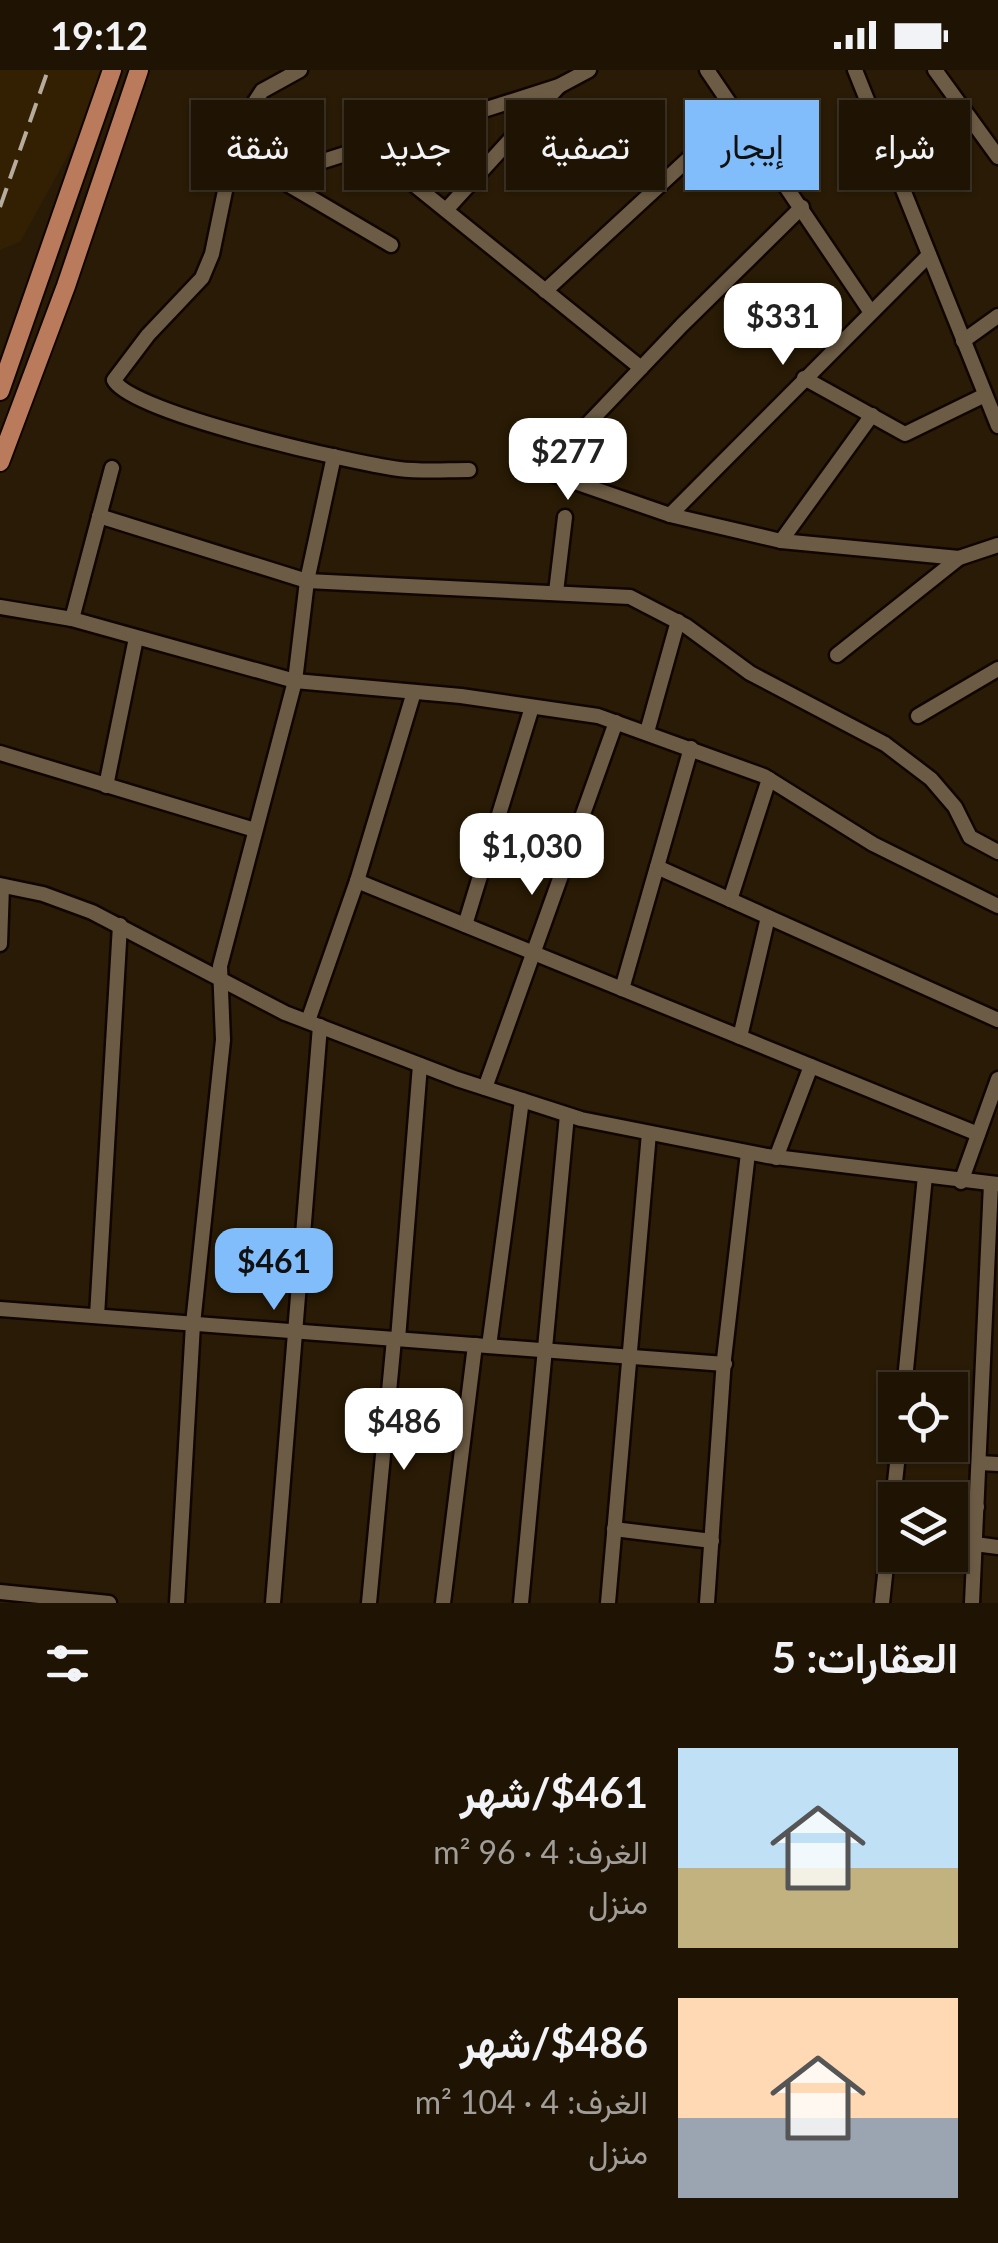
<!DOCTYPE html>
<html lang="ar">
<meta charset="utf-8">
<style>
:root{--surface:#1f1404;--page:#2c2113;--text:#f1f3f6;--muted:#a19e9a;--line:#3c3326;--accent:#80bdfa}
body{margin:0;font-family:Lato,Vazirmatn,sans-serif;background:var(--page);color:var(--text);direction:rtl;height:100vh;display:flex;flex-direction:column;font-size:38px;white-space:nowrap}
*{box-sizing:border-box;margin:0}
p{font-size:32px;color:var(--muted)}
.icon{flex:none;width:55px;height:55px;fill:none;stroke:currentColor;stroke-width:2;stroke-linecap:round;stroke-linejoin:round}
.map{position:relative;height:1533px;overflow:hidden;direction:ltr}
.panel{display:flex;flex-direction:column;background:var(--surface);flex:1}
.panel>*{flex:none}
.top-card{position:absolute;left:30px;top:30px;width:940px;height:90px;direction:rtl;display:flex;gap:20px}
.controls{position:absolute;left:878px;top:1302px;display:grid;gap:20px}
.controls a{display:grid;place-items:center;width:90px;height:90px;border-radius:0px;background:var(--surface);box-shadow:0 2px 8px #0004,0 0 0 2px var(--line);font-size:50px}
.price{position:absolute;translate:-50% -85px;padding:0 22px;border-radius:20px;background:#fff;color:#222;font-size:32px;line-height:65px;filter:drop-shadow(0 2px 5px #0008)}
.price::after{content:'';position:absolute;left:50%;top:60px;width:30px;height:22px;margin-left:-15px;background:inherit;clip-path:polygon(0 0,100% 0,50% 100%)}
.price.on{background:var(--accent);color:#111}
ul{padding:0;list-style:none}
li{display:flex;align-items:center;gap:30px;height:250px;padding:0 40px}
li span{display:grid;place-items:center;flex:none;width:280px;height:200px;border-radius:0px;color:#555}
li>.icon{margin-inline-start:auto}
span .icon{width:120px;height:120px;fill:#fffc;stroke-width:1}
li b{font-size:42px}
h2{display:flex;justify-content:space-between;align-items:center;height:120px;padding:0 40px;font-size:42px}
.pill{padding:0 35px;border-radius:0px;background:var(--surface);box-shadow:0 2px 8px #0004,0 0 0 2px var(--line);font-size:35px;line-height:90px}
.pill.on{background:var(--accent);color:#111}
.status{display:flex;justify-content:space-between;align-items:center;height:70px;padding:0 50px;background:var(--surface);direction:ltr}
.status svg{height:28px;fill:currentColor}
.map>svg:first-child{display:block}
.built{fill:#332003}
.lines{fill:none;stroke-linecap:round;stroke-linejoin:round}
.minor-casing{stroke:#110500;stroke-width:19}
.major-casing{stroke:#110500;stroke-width:22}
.minor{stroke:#6d5c45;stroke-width:14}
.major{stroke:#ba7b5d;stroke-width:18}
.rail{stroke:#b6ac9d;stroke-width:4;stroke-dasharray:20 10;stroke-linecap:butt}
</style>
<div class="status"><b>19:12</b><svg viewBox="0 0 49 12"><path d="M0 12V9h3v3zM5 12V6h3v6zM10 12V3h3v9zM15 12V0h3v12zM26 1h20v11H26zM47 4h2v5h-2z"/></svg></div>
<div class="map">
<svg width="998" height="1533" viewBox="0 0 998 1533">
<rect width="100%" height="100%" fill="#291b05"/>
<polygon class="built" points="0,0 108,0 105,18 20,172 0,180"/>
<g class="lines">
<g class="minor-casing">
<g id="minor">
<path d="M300,0L262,21L245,47L233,82L212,184L202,208L148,265L114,310C130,343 354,393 399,399C422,402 446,400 469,400"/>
<polyline points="707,0 870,241"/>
<polyline points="855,0 998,356"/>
<polyline points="935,0 998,87"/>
<polyline points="370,79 641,298"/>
<polyline points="233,82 391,175"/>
<polyline points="273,107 559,16 589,0"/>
<polyline points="802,137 682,255 543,401 670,445 781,471 959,488 998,475"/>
<polyline points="446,140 559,16"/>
<polyline points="545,221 737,44"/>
<polyline points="963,271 998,246"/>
<polyline points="804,308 905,364 985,325"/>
<polyline points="670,445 929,185"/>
<polyline points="99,446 307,511 630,527 686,556 750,603 885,674 931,709 955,737 970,767 998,782"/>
<polyline points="781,471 872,345"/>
<polyline points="556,522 565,447"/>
<polyline points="0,537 72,549 295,611 461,626 598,646 764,706 873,774 998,836"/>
<polyline points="72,549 112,398"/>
<polyline points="837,585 959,488"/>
<polyline points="918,646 998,599"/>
<polyline points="647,662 678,551"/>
<polyline points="0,683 255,760"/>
<polyline points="106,716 136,568"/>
<polyline points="657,797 998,950"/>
<polyline points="357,811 978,1064"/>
<polyline points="0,815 43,824 92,842 285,943 457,1009 581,1049 767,1086 998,1114"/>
<polyline points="730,830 769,709"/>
<polyline points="465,855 532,637"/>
<polyline points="0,874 2,816"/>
<polyline points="622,919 691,678"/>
<polyline points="308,951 357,811 414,622"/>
<polyline points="740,967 768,847"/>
<polyline points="485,1018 616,652"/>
<polyline points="776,1088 811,996"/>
<polyline points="961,1112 998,1009"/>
<polyline points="0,1239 725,1294"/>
<polyline points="97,1246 120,855"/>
<polyline points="398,1269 420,995"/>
<polyline points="489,1276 522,1030"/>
<polyline points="904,1320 925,1106"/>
<polyline points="979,1393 998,1394"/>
<polyline points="950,1435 977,1437"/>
<polyline points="614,1459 712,1471"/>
<polyline points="975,1474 998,1477"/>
<polyline points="0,1522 109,1533"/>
<polyline points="177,1533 193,1254 223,970 220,896 295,611 307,511 334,386"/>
<polyline points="273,1533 320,956"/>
<polyline points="369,1533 394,1269"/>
<polyline points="443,1533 475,1275"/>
<polyline points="521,1533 567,1045"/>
<polyline points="608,1533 649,1063"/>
<polyline points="707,1533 724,1289 748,1083"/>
<polyline points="882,1533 899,1375"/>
<polyline points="972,1533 991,1114"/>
</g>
</g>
<g class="major-casing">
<g id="major">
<polyline points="0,321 112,0"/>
<polyline points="0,392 66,216 139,0"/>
</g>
</g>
<use href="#minor" class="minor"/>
<use href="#major" class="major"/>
<polyline class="rail" points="0,137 48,0"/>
</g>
</svg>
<div class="controls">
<a><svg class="icon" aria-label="locate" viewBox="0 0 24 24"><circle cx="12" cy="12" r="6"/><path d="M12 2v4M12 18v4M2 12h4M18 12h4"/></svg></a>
<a><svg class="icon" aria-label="layers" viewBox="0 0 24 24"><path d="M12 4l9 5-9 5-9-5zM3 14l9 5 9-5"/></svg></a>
</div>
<b class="price" style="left:783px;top:298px">$331</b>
<b class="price" style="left:568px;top:433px">$277</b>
<b class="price" style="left:532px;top:828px">$1,030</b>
<b class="price on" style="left:274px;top:1243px">$461</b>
<b class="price" style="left:404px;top:1403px">$486</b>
<div class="top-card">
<a class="pill">شراء</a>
<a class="pill on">إيجار</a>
<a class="pill">تصفية</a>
<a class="pill">جديد</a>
<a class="pill">شقة</a>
</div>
</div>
<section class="panel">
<h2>العقارات: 5<svg class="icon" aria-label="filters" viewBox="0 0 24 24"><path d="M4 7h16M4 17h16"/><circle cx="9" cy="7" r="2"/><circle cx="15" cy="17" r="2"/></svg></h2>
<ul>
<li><span style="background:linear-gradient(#bfe0f5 60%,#c2b280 0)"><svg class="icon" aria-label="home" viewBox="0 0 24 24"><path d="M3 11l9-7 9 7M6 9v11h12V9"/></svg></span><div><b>$461/شهر</b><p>الغرف: 4 · 96 m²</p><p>منزل</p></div></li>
<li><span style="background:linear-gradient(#ffd9b3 60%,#9aa5b1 0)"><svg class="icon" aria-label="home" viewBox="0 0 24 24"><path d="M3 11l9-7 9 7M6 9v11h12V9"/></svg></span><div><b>$486/شهر</b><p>الغرف: 4 · 104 m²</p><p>منزل</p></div></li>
</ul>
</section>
